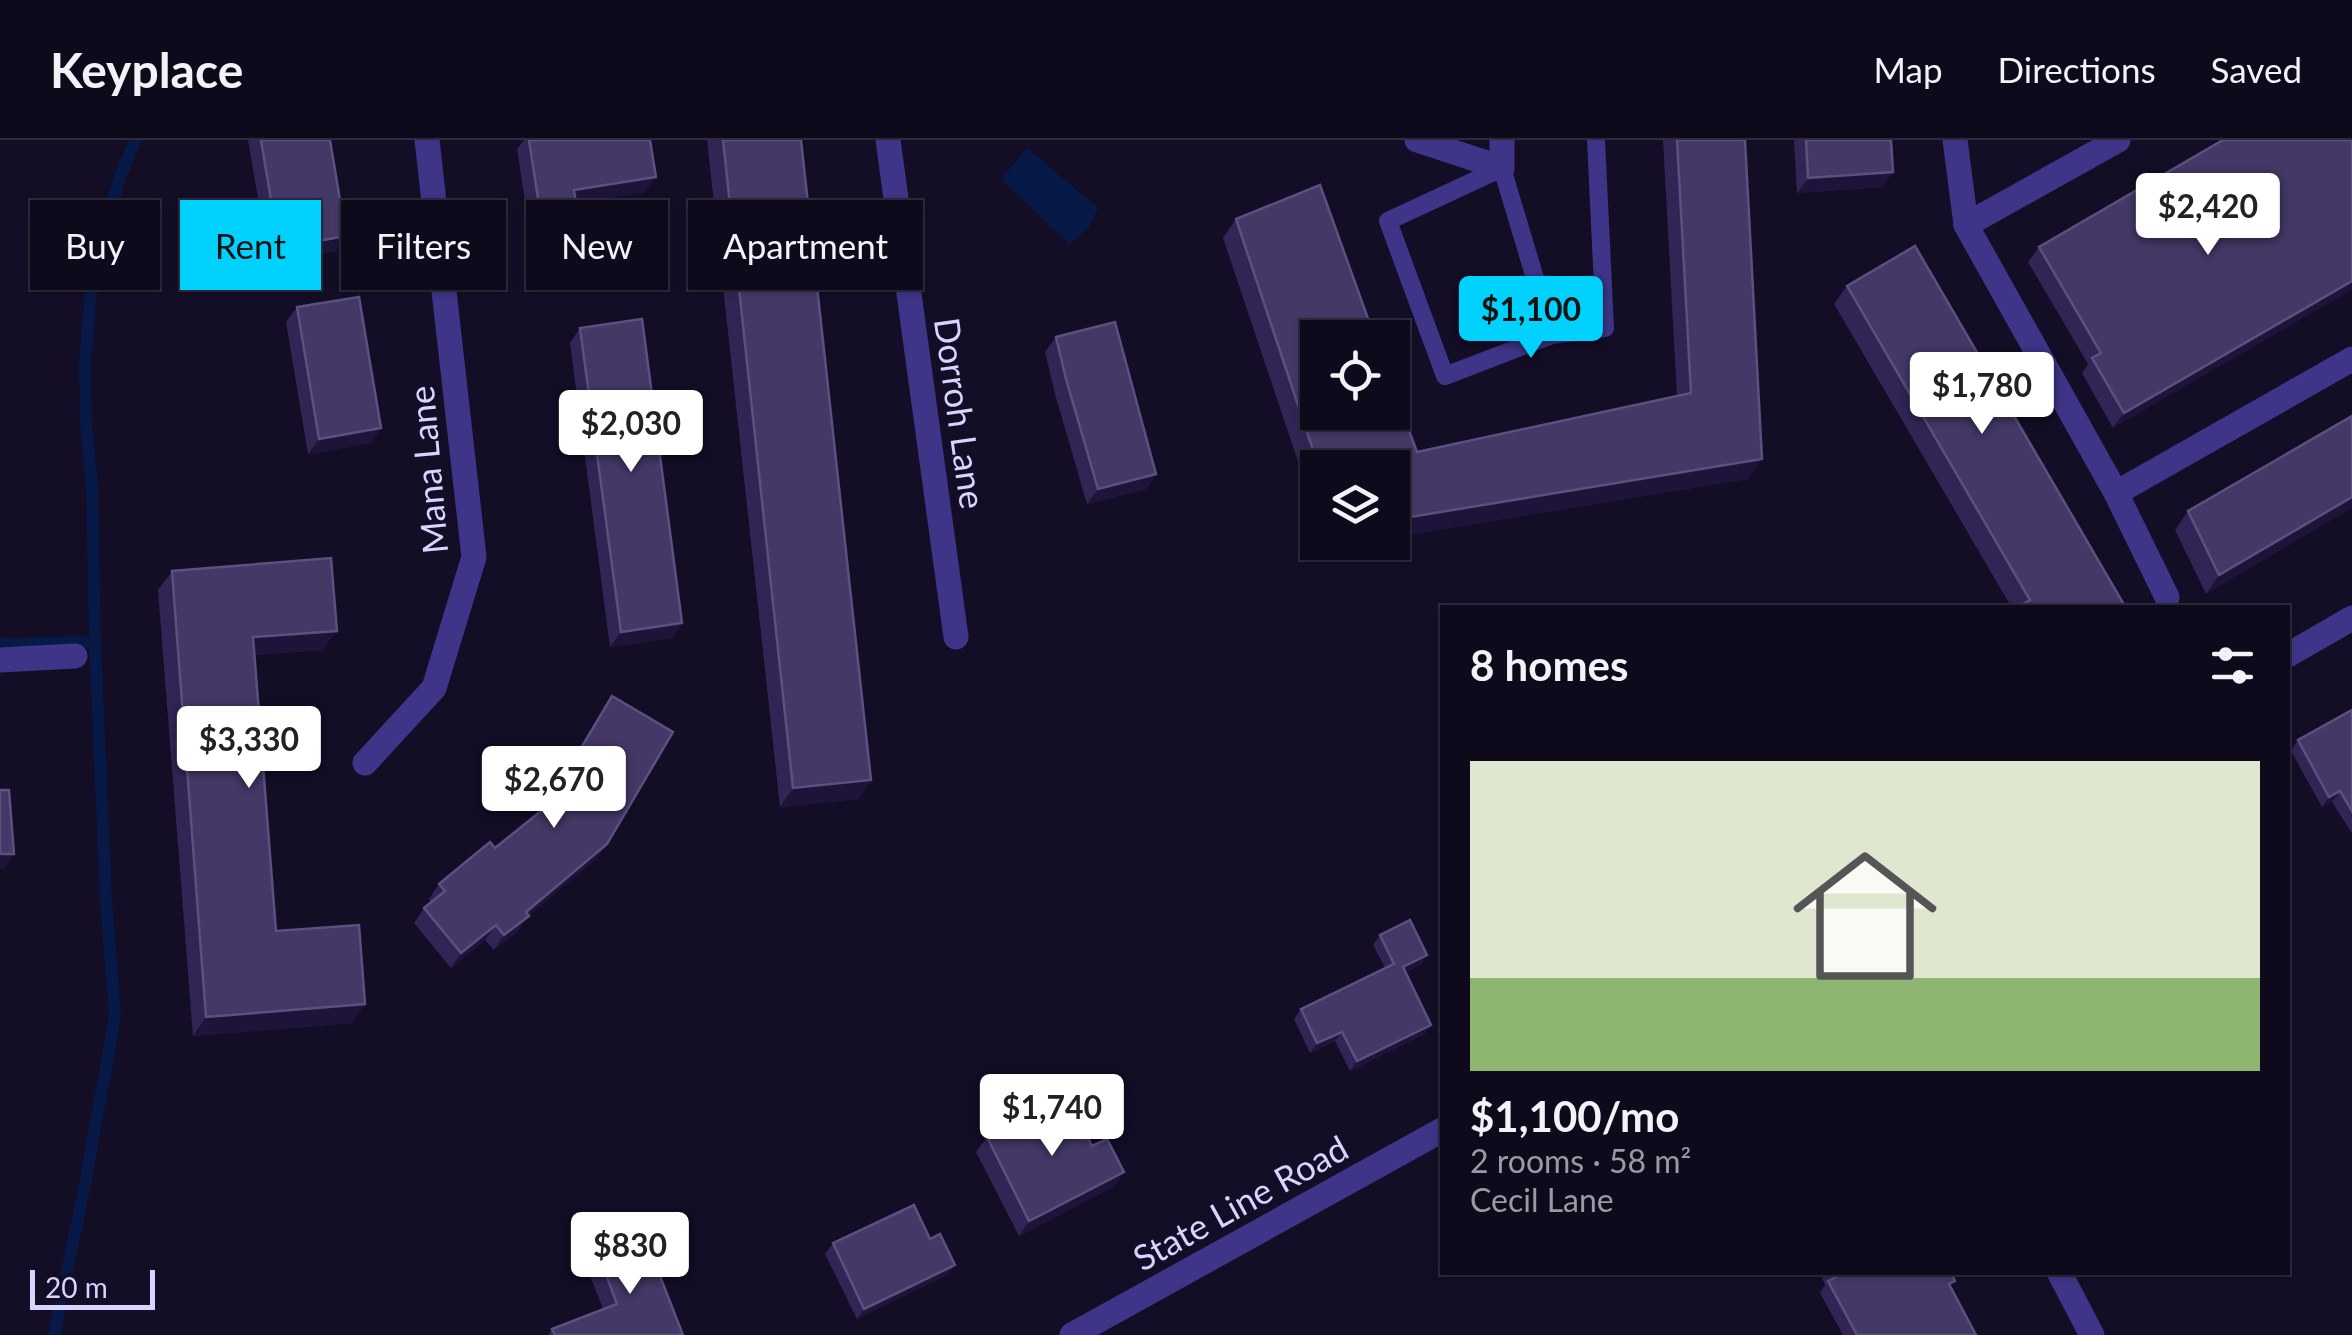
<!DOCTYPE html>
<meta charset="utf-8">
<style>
:root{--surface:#0e0a1c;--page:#171325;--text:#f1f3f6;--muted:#9b9aa3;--line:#2e2b3b;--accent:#00d2fd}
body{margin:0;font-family:Lato,sans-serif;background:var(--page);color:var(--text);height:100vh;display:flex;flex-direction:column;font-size:38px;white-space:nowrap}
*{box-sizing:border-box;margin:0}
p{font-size:32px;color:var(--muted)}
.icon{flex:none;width:55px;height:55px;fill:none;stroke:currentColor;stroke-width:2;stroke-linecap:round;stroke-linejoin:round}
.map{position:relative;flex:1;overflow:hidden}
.drawer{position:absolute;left:1440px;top:465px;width:850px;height:670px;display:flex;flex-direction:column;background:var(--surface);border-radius:0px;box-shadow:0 2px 8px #0004,0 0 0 2px var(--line)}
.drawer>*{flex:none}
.top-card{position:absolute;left:30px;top:60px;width:950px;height:90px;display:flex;gap:20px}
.fabs{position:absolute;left:1300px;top:180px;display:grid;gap:20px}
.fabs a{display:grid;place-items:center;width:110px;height:110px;border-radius:0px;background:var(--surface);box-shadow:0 2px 8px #0004,0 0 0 2px var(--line);font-size:50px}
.scale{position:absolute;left:30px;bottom:25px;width:125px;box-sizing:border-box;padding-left:10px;border:5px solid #dad2ff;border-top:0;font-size:28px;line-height:35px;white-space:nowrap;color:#dad2ff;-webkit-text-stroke:8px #130d26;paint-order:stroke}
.price{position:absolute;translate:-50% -85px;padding:0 22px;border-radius:10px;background:#fff;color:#222;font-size:32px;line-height:65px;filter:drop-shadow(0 2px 5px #0008)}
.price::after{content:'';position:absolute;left:50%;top:60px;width:30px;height:22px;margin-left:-15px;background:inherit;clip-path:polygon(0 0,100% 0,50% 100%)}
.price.current{background:var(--accent);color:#111}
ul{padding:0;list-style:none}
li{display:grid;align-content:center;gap:20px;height:530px;padding:0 30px}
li+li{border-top:2px solid var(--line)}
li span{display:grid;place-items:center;height:310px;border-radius:0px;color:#555}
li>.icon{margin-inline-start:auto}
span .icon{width:180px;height:180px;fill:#fffc;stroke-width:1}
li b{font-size:42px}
h2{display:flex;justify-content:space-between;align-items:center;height:120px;padding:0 30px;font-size:42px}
.chip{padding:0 35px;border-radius:0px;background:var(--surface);box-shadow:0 2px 8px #0004,0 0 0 2px var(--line);font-size:35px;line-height:90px}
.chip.current{background:var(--accent);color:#111}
header{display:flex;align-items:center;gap:60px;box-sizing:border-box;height:140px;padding:0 50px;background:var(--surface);border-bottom:2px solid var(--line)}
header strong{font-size:48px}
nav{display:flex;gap:55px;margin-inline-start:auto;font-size:35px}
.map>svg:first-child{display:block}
.water{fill:#071946}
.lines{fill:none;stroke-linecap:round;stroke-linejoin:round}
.stream{stroke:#071946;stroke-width:12}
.service{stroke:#3e3588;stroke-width:18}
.minor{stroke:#3e3588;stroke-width:25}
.tertiary{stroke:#3e3588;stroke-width:25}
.wall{fill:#322555}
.shaded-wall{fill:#1e143a}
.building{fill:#443867;stroke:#5b507f;stroke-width:2.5}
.labels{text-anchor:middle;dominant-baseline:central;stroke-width:8;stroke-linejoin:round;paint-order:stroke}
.street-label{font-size:35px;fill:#dad2ff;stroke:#130d26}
</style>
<header>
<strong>Keyplace</strong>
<nav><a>Map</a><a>Directions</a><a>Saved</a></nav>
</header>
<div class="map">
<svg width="2352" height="1195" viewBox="0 0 2352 1195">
<rect width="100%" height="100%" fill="#130d26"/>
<polygon class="water" points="1027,8 1098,68 1089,88 1069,104 1001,39"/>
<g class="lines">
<g class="stream">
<polyline points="0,504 95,502"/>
<polyline points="54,1195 85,1044 115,876 106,759 95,502 92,346 86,284 85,222 90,160 102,100 119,40 135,0"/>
</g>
<polyline class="service" points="1552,195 1502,28 1388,81 1445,236 1552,195 1605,188 1596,0"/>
<g class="minor">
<polyline points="888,0 956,497"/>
<polyline points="1417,0 1502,28 1502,0"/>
<polyline points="1955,0 1966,85 2116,353 2167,457"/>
<polyline points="1966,85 2118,0"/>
<polyline points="2116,353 2352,219"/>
<polyline points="0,520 75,516"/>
<polyline points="365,623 434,548 474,417 427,0"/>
<polyline points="2059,1132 2092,1195"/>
</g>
<g class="tertiary">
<polyline points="2288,515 2352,478"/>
<polyline points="1072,1195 1442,990"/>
</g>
</g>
<g class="wall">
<polygon points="248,0 330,0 336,111 269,123"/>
<polygon points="524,0 650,0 645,52 576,63 572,121 535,126 517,9"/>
<polygon points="707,0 801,0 871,640 858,659 780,667"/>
<polygon points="1663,0 1745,0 1748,339 1392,397 1392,328 1318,328 1318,381 1223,98 1236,79 1417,312 1677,256"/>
<polygon points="1794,0 1891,0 1882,47 1797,53"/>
<polygon points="2352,0 2113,288 2082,233 2088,224 2028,122 2039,107"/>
<polygon points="1847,146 2126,468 2012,468 1834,164"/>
<polygon points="297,167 381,288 371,303 308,314 286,182"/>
<polygon points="580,188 682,483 672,498 610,507 570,203"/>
<polygon points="1056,197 1156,334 1146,349 1087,364 1055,254 1045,212"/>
<polygon points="2352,276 2206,454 2175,390 2188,371"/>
<polygon points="172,431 323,510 254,515 276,791 365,864 352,883 193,896 158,450"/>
<polygon points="612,556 607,704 596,719 528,776 518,791 494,810 485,800 451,828 414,783 424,768 431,762 429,759 439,744 495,708 543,669"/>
<polygon points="2352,570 2352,693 2332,662 2322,667 2291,611 2298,600"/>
<polygon points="1380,795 1427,815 1420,825 1406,832 1431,885 1424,894 1350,931 1335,901 1310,913 1294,879 1301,869 1385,828 1373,805"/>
<polygon points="987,997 1092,1006 1124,1032 1113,1047 1019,1096 976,1012"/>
<polygon points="833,1103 947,1135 857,1179 825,1114"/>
<polygon points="598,1113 683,1195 548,1195 552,1189 603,1169 587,1128"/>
<polygon points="1819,1132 1951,1132 1951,1148 1976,1195 1843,1195 1820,1153 1825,1145"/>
</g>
<g class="shaded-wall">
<polygon points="1893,32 1882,47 1797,53 1808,38"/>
<polygon points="656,37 645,52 563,65 574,50"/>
<polygon points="346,96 336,111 269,123 279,108"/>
<polygon points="582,106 572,121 535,126 546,111"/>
<polygon points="2352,141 2352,150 2113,288 2124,273"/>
<polygon points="381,288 371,303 308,314 319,299"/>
<polygon points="1762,319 1748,339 1392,397 1392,380"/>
<polygon points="1156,334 1146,349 1087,364 1098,349"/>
<polygon points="2352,357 2352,368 2206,454 2219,435"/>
<polygon points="1330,402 1357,402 1326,408"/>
<polygon points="682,483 672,498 610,507 621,492"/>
<polygon points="337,491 323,510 240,516 253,497"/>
<polygon points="871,640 858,659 780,667 793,648"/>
<polygon points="2340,651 2332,662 2322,667 2329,657"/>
<polygon points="607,704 596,719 528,776 518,791 494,810 504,795 526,772"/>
<polygon points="0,714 14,714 4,729 0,729"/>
<polygon points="496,785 485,800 451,828 461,813"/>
<polygon points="1427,815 1420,825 1397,836 1403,827"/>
<polygon points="365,864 352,883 193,896 206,877"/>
<polygon points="1431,885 1424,894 1350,931 1357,921"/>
<polygon points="1342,892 1335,901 1310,913 1317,903"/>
<polygon points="1124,1032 1113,1047 1019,1096 1029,1081"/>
<polygon points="955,1125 947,1135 857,1179 864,1169"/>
</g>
<g class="building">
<polygon points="261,0 330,0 346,96 279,108"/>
<polygon points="529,0 650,0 656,37 574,50 582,106 546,111"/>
<polygon points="723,0 801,0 871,640 793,648"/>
<polygon points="1677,0 1745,0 1762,319 1392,380 1392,328 1319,328 1236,79 1320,45 1375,198 1318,198 1318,272 1392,272 1392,245 1417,312 1691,253"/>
<polygon points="1806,0 1891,0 1893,32 1808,38"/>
<polygon points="2223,0 2352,0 2352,141 2124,273 2092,218 2101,213 2039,107"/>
<polygon points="1915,106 2126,468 2016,468 2030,460 1847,146"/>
<polygon points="359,157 381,288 319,299 297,167"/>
<polygon points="642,179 682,483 621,492 580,188"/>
<polygon points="1115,182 1156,334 1098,349 1066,239 1056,197"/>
<polygon points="2352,276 2352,357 2219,435 2188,371"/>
<polygon points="331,418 337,491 253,497 276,791 359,785 365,864 206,877 172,431"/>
<polygon points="612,556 673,592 607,704 526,772 529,776 504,795 496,785 461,813 424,768 445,751 439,744 490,702 495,708 546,667"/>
<polygon points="2352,570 2352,671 2340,651 2329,657 2298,600"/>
<polygon points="0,650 9,650 14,714 0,714"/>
<polygon points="1410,780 1427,815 1403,827 1431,885 1357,921 1342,892 1317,903 1301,869 1394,824 1380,795"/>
<polygon points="1066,956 1092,1006 1107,999 1124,1032 1029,1081 987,997"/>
<polygon points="914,1065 930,1099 940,1094 955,1125 864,1169 833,1103"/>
<polygon points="644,1095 683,1195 555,1195 552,1189 617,1164 598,1113"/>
<polygon points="1833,1132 1951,1132 1955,1141 1949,1144 1976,1195 1857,1195 1828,1141 1836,1137"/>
</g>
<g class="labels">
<g class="street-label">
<text transform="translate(961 273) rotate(82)">Dorroh Lane</text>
<text transform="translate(427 330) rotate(-95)">Mana Lane</text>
<text transform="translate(1240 1062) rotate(-29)">State Line Road</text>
</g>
</g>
</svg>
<div class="fabs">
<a><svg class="icon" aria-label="locate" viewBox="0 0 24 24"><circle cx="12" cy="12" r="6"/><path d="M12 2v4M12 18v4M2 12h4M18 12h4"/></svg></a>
<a><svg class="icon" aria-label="layers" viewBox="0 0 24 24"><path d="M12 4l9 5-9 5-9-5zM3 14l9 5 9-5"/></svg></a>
</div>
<div class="scale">20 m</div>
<b class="price" style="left:2208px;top:118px">$2,420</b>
<b class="price current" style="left:1531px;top:221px">$1,100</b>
<b class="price" style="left:1982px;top:297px">$1,780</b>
<b class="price" style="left:631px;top:335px">$2,030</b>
<b class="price" style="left:249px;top:651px">$3,330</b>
<b class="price" style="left:554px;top:691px">$2,670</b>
<b class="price" style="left:1052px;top:1019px">$1,740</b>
<b class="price" style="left:630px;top:1157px">$830</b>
<div class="top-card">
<a class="chip">Buy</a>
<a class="chip current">Rent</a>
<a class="chip">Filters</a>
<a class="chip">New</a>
<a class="chip">Apartment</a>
</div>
<section class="drawer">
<h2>8 homes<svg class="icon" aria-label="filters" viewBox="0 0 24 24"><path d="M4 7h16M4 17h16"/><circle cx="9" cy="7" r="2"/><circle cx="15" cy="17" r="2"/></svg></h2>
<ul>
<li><span style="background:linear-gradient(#dfe7d0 70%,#8fb573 0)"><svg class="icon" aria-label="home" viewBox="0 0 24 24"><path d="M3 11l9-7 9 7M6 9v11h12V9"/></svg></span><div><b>$1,100/mo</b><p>2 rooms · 58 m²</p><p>Cecil Lane</p></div></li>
</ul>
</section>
</div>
